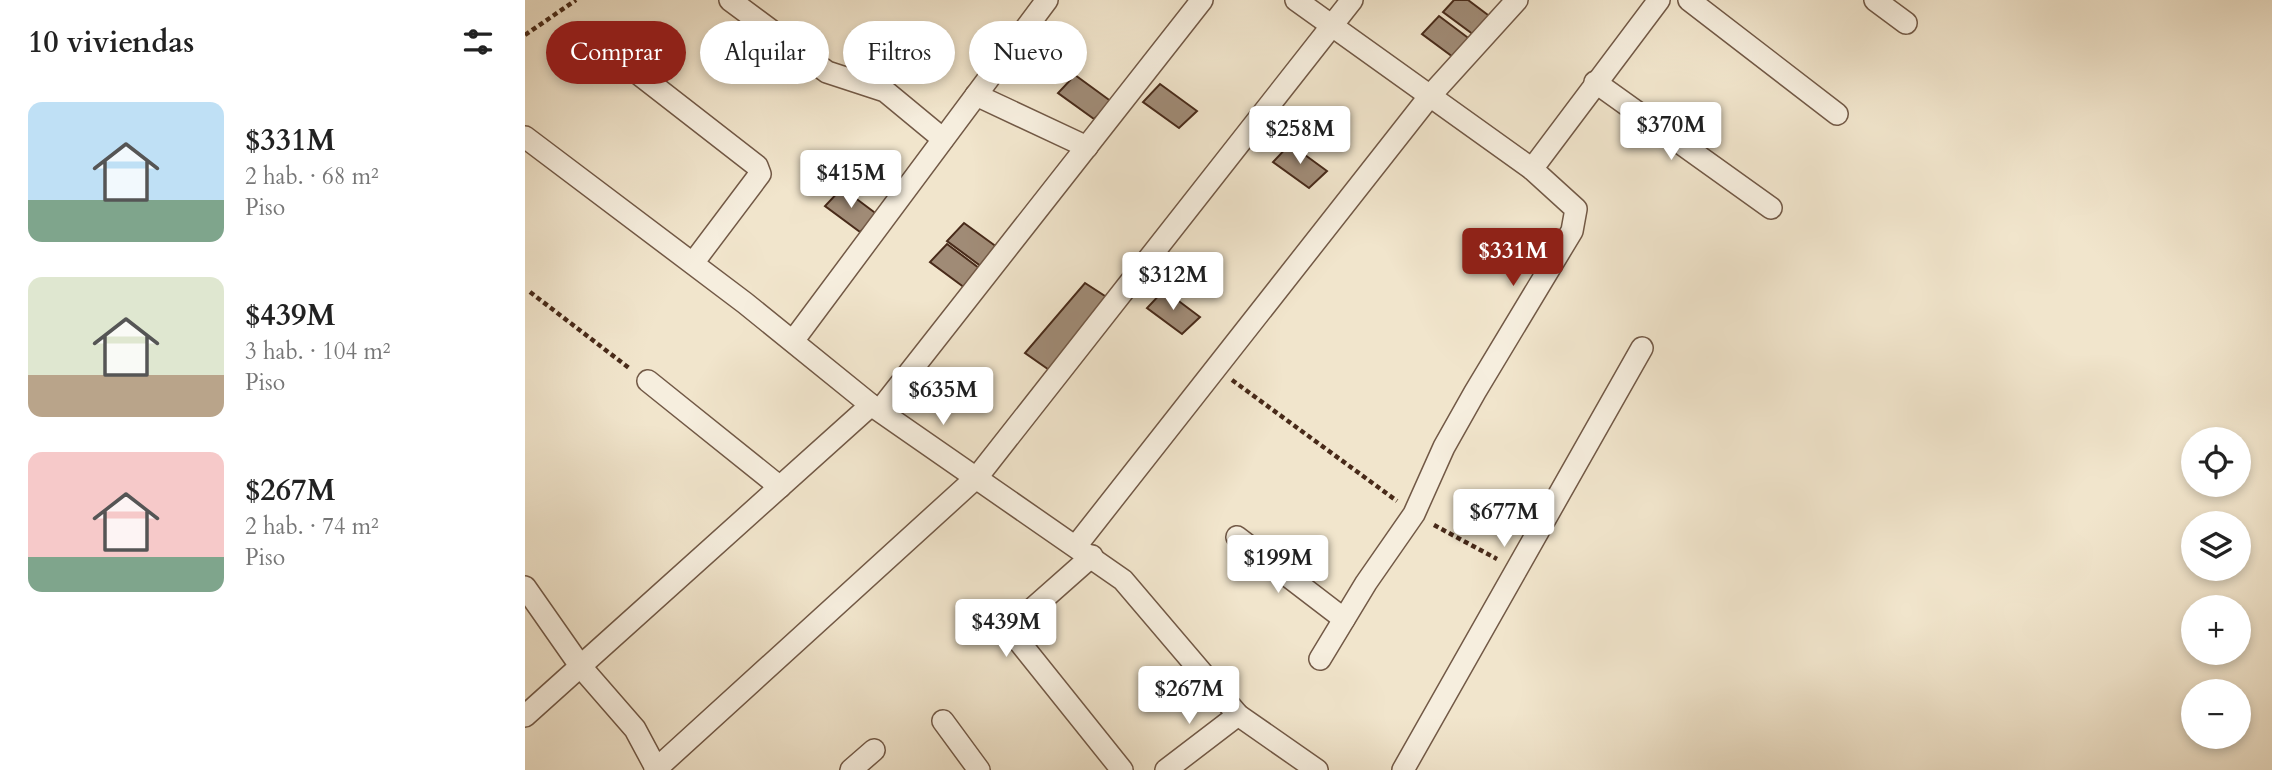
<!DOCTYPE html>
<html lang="es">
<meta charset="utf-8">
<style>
:root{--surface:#fff;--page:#f6f6f6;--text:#222;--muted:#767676;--accent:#8f2418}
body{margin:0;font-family:Cardo,serif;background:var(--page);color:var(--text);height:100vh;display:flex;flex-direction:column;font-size:26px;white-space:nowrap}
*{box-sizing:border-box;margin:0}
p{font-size:23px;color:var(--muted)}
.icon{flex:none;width:38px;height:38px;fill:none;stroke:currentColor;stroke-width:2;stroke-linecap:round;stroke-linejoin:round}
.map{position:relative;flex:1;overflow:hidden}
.panel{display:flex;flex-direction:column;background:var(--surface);width:525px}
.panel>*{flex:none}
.hud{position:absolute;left:21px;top:21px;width:665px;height:63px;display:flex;gap:14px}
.controls{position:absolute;left:1656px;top:427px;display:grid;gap:14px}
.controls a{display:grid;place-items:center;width:70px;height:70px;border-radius:50%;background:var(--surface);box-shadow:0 4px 10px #0003;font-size:35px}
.price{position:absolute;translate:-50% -60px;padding:0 16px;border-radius:7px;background:#fff;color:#222;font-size:23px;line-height:46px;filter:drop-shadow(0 2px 4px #0008)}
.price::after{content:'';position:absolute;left:50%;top:42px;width:21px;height:16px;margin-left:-10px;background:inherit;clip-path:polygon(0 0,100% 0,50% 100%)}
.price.on{background:var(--accent);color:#fff}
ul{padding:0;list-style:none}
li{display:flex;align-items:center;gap:21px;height:175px;padding:0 28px}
li span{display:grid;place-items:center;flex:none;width:196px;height:140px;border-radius:14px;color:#555}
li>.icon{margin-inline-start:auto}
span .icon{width:84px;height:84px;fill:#fffc;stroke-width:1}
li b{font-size:30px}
h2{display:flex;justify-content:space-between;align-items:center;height:84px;padding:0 28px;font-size:30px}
.chip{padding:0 24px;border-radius:32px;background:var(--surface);box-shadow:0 4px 10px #0003;font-size:24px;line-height:63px}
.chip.on{background:var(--accent);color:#fff}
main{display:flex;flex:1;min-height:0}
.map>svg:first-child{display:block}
.building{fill:#a08b76;stroke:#482a19;stroke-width:2}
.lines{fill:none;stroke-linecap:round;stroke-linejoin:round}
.street-casing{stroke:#725946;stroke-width:24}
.path{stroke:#482a19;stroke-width:4.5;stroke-dasharray:5 3.5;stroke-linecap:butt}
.street{stroke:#f6eede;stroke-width:21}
</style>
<main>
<section class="panel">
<h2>10 viviendas<svg class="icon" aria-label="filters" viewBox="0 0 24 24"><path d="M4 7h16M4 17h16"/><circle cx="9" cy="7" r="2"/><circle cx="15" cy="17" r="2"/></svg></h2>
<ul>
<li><span style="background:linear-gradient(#bfe0f5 70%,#7fa58c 0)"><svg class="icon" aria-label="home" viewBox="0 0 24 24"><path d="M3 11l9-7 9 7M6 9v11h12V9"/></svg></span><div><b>$331M</b><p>2 hab. · 68 m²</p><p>Piso</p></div></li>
<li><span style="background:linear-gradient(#dfe7d0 70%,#b9a48a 0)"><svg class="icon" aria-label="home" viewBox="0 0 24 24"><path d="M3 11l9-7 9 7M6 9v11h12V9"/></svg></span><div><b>$439M</b><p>3 hab. · 104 m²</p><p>Piso</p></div></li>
<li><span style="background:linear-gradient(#f6c9c9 75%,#7fa58c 0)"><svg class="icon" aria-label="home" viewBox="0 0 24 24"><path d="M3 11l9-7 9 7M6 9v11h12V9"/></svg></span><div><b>$267M</b><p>2 hab. · 74 m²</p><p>Piso</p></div></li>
</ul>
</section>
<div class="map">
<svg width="1747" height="770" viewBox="0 0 1747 770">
<rect width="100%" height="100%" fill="#f1e5cc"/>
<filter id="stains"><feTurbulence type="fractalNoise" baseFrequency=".00286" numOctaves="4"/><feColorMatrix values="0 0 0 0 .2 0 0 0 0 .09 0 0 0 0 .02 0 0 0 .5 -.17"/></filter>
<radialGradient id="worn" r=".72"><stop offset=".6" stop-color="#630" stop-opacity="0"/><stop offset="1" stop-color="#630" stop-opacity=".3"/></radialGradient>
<g class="building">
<polygon points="929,0 943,0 971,21 953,38 918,12"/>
<polygon points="914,16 950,43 932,60 897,34"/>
<polygon points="550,75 587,102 569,119 533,93"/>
<polygon points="635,84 672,111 654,128 618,102"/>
<polygon points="765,144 802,171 784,188 748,162"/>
<polygon points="317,188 353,215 335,232 300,206"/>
<polygon points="439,223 476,250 457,267 422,241"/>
<polygon points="422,244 458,271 440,288 405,262"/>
<polygon points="560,283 586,300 527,372 500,353"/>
<polygon points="639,290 675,317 657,334 622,308"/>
</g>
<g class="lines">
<g class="street-casing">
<g id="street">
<polyline points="205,0 302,72 360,91 418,139"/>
<polyline points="771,0 1007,169 1051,209 1047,231 950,392 919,447 889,514 841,583 795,659"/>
<polyline points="1164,0 1312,114"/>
<polyline points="1350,0 1381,23"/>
<polyline points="79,47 232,166 235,174 168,263"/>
<polyline points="1070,82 1246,208"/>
<polyline points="451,95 562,147"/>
<polyline points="0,137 220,303 346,405 598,580 713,715 792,770"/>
<polyline points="1007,169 1134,0"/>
<polyline points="268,341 522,0"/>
<polyline points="123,381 255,487"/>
<polyline points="355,410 677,0"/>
<polyline points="712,537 819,619"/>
<polyline points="551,546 904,97 992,0"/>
<polyline points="567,556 489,625 492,639 597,770"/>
<polyline points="0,587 56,667 110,729 132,770"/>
<polyline points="0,716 346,405"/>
<polyline points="418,721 454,770"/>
<polyline points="130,770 453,476 827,0"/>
<polyline points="326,770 349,750"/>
<polyline points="641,770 713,715"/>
<polyline points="878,770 1117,348"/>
</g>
</g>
<g class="path">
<polyline points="0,35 51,0"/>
<polyline points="5,292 104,368"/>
<polyline points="707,380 872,501"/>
<polyline points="909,525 972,559"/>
</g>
<use href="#street" class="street"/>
</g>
<rect width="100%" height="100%" filter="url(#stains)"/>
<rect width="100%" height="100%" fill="url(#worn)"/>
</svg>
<div class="controls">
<a><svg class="icon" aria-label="locate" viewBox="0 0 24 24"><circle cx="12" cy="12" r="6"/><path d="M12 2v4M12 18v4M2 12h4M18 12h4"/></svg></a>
<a><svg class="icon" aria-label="layers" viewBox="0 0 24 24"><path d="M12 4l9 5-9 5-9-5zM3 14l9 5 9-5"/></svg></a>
<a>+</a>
<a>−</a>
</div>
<b class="price" style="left:1146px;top:162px">$370M</b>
<b class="price" style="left:775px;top:166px">$258M</b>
<b class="price" style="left:326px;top:210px">$415M</b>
<b class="price on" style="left:988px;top:288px">$331M</b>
<b class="price" style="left:648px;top:312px">$312M</b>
<b class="price" style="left:418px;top:427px">$635M</b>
<b class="price" style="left:979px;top:549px">$677M</b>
<b class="price" style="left:753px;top:595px">$199M</b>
<b class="price" style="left:481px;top:659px">$439M</b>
<b class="price" style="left:664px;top:726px">$267M</b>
<div class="hud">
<a class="chip on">Comprar</a>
<a class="chip">Alquilar</a>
<a class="chip">Filtros</a>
<a class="chip">Nuevo</a>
</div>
</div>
</main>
